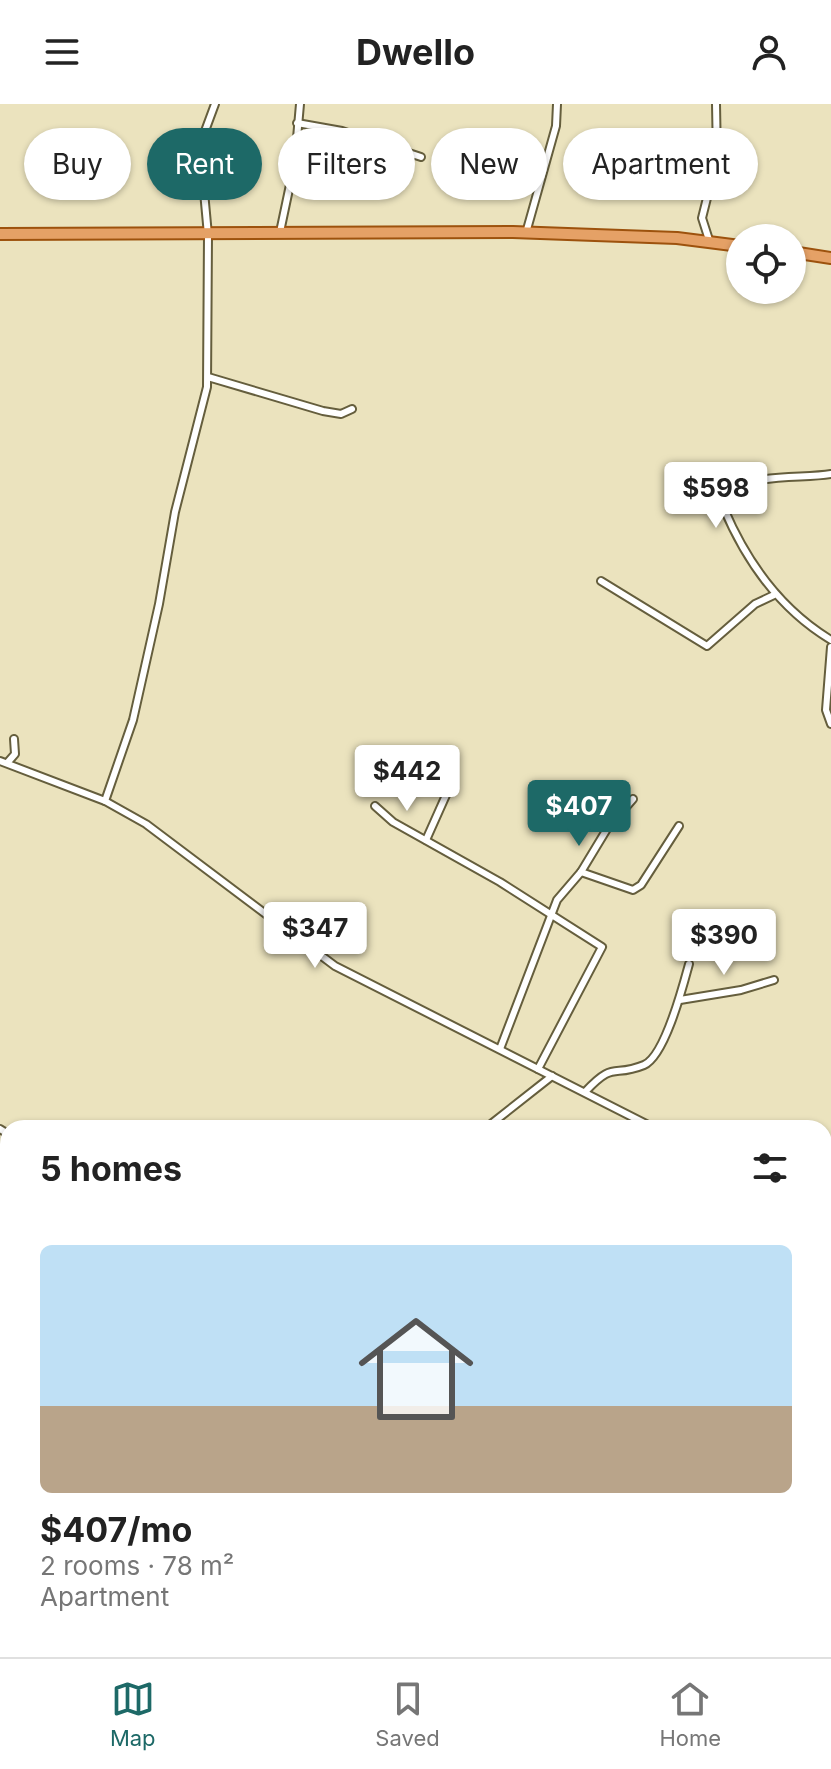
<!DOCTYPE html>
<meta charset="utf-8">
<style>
:root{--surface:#fff;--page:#f2f2f2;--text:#222;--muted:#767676;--line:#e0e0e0;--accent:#1d6967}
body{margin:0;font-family:Inter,sans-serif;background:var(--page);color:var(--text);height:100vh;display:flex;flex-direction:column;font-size:30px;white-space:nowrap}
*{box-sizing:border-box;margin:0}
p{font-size:26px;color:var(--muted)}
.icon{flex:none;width:44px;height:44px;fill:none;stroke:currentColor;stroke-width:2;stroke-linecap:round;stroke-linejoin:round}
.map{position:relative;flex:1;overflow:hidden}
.sheet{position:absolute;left:0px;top:1016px;width:832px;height:538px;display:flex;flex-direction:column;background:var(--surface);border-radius:24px 24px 0 0;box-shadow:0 2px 6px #0004}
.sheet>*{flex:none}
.top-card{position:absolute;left:24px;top:24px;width:784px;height:72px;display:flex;gap:16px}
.fabs{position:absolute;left:726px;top:120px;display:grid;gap:16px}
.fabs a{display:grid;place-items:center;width:80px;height:80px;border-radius:50%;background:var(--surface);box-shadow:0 2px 6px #0004;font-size:40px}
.price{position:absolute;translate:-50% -68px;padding:0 18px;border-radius:8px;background:#fff;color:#222;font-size:26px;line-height:52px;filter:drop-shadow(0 2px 4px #0008)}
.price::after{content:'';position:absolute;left:50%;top:48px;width:24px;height:18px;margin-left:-12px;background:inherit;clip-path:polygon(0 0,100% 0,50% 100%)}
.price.selected{background:var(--accent);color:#fff}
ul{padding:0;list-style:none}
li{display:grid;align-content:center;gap:16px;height:424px;padding:0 40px}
li span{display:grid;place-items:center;height:248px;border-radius:12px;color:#555}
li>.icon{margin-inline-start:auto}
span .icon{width:144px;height:144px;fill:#fffc;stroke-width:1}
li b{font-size:34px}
h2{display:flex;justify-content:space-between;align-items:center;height:96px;padding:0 40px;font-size:34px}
.tag{padding:0 28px;border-radius:36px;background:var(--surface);box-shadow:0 2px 6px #0004;font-size:28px;line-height:72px}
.tag.selected{background:var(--accent);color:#fff}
header{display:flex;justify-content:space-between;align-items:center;height:104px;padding:0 40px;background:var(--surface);font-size:36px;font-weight:700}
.tab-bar{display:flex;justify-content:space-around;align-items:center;height:112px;border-top:2px solid var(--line);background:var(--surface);font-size:22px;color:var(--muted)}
.tab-bar a{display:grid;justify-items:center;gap:4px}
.tab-bar .selected{color:var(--accent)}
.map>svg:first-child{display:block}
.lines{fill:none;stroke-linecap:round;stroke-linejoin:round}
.street-casing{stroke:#655e3d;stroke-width:10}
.primary-casing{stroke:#9d520d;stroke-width:14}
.street{stroke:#fff;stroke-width:6}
.primary{stroke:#e5a166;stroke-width:10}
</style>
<header><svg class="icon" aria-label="menu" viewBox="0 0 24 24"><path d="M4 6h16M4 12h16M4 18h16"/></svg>Dwello<svg class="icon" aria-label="person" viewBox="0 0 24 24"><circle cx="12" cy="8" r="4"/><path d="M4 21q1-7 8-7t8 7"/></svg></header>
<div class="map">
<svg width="831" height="1553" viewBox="0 0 831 1553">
<rect width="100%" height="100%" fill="#ebe3be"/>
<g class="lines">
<g class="street-casing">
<g id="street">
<polyline points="297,19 342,27 421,53"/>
<polyline points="280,128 295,57 300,0"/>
<polyline points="526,129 556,22 557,0"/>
<polyline points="710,139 702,114 717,54 716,0"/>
<polyline points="208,273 323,307 341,310 352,305"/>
<path d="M831,370C798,376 742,365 722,400C745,456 778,504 831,536"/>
<polyline points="601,477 707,542 755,500 774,491"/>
<polyline points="831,543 826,606 831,620"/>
<polyline points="0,657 105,697 146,720 335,862 654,1024"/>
<polyline points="8,658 15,650 14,635"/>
<polyline points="105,697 133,616 159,500 175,408 207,283 208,131 202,66 205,27 215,0"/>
<polyline points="375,702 393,718 500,778 602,843 538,965"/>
<polyline points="426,736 451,680"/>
<polyline points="581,768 633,786 641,781 679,722"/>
<polyline points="680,896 741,886 774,876"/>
<polyline points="500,945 557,796 581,768 607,725 633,695"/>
<path d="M585,988C615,956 612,974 644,961C665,952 683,882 689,860"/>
<polyline points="486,1024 552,972"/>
<polyline points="0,1025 8,1030"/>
<polyline points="831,1099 825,1134 831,1187"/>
<polyline points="0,1161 8,1143"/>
<polyline points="824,1261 831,1260"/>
<polyline points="0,1448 8,1444"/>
<polyline points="265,1553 265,1546"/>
</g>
</g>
<g class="primary-casing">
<g id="primary">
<polyline points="0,130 513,128 677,134 740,142"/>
<polyline points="792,148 831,154"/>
</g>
</g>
<use href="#street" class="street"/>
<use href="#primary" class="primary"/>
</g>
</svg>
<div class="fabs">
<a><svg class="icon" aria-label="locate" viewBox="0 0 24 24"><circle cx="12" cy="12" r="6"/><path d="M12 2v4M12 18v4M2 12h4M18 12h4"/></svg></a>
</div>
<b class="price" style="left:716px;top:426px">$598</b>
<b class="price" style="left:407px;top:709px">$442</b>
<b class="price selected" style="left:579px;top:744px">$407</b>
<b class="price" style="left:315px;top:866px">$347</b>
<b class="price" style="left:724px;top:873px">$390</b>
<div class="top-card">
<a class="tag">Buy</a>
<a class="tag selected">Rent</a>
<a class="tag">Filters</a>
<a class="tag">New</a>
<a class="tag">Apartment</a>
</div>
<section class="sheet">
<h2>5 homes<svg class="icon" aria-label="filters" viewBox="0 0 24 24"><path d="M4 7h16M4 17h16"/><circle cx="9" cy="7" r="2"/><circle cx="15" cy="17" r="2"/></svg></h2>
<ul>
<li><span style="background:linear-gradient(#bfe0f5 65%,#b9a48a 0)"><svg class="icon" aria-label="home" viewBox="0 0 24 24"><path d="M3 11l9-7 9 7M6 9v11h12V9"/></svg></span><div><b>$407/mo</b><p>2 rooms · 78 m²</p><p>Apartment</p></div></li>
</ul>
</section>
</div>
<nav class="tab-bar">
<a class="selected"><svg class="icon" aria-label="map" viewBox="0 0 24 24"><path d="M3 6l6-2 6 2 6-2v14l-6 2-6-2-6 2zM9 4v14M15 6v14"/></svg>Map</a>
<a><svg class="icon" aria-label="saved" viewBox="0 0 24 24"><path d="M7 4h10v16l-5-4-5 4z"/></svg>Saved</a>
<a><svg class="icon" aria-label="home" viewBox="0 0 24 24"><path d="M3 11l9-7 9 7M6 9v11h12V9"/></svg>Home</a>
</nav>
